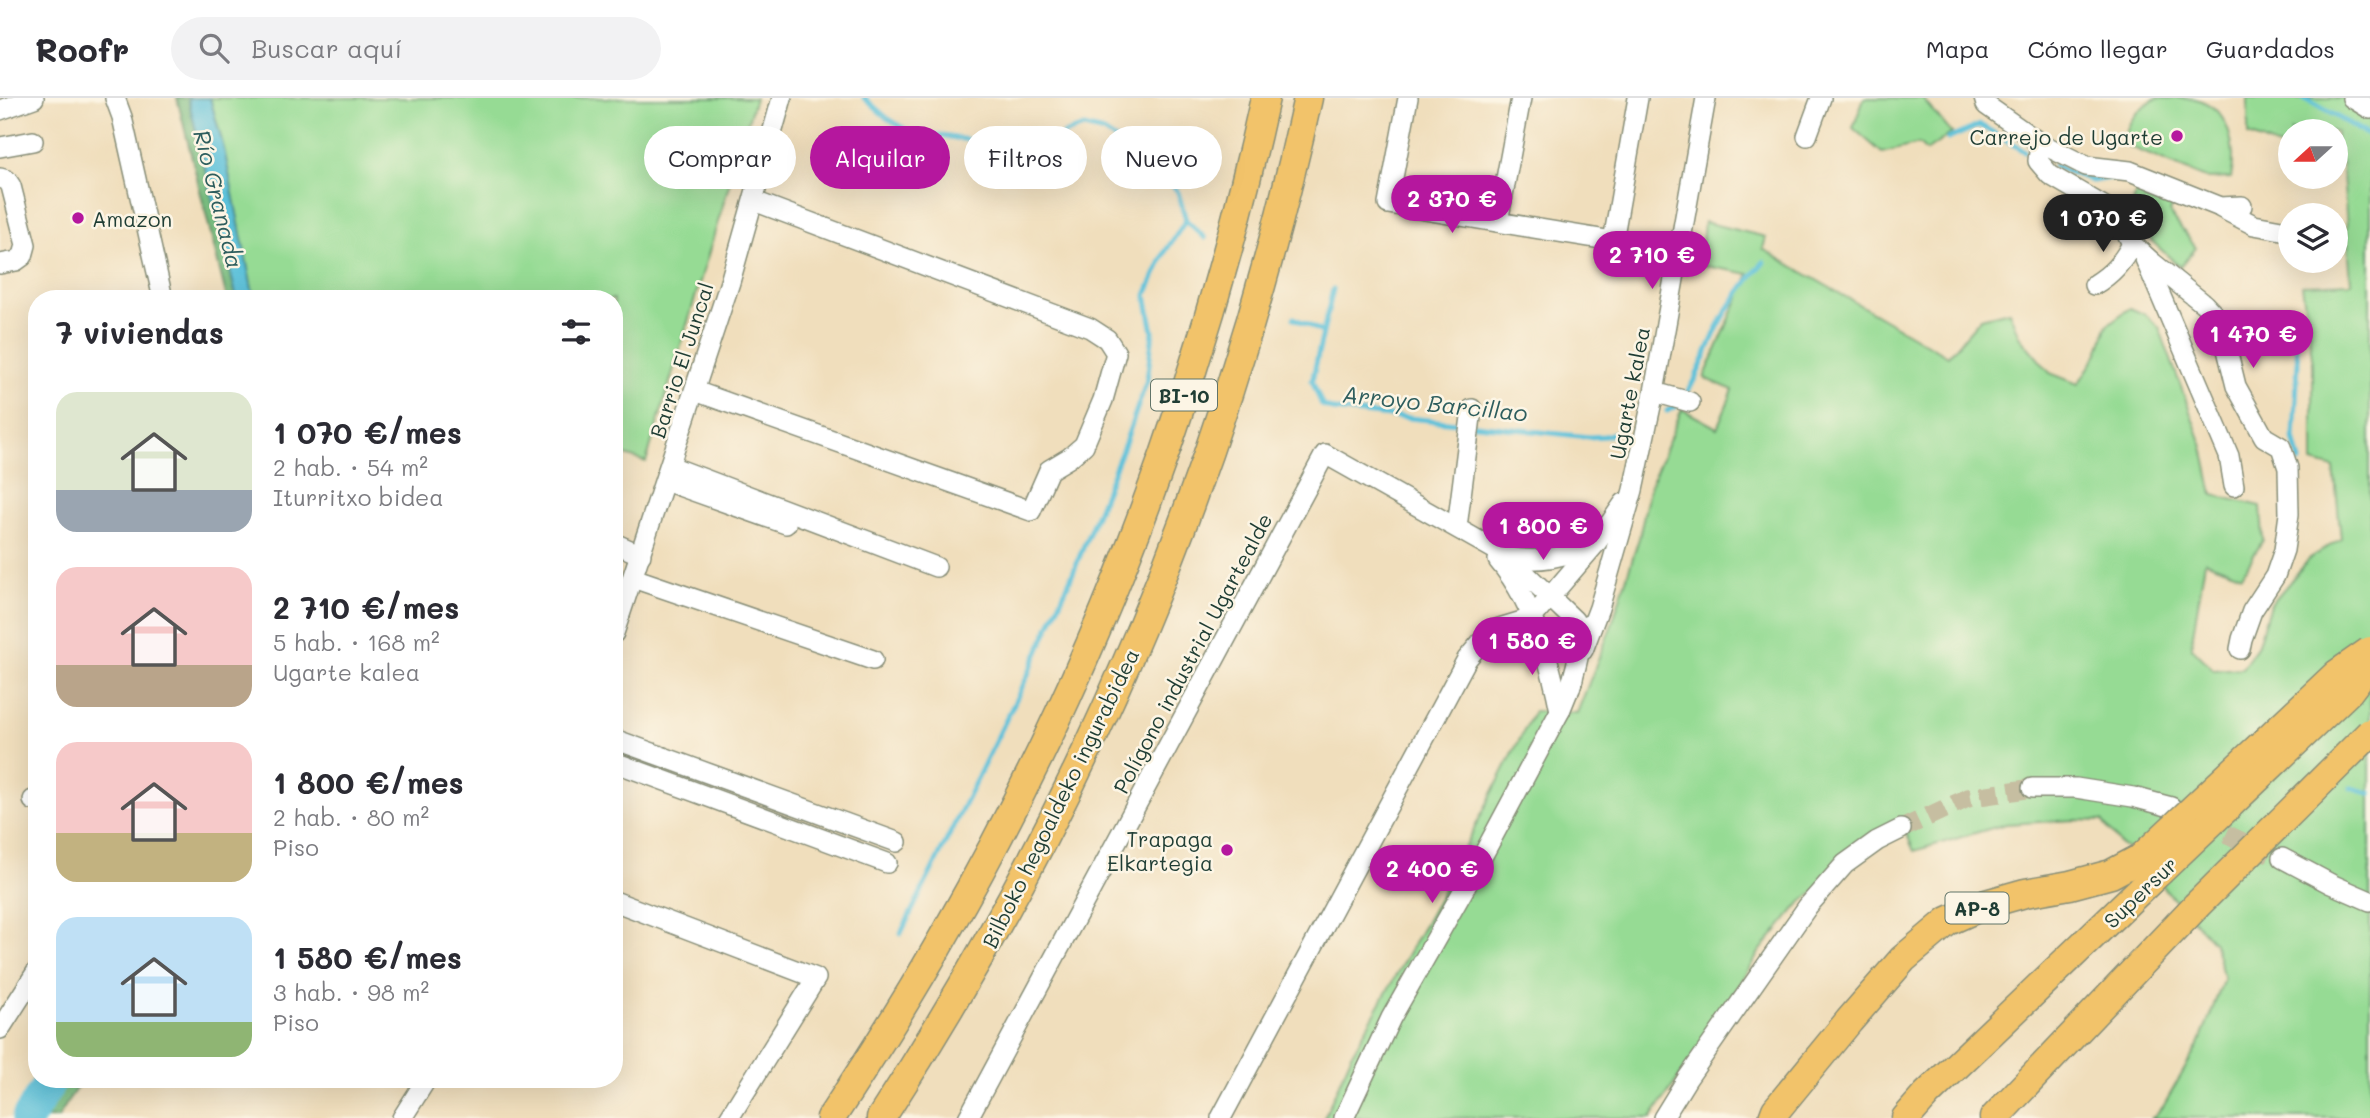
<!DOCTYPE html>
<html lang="es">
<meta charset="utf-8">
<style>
:root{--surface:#fff;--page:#f2f2f3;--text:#2b2b33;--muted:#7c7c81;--line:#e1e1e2;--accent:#b5179e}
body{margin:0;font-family:Mali,sans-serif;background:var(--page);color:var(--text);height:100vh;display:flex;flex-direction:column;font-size:26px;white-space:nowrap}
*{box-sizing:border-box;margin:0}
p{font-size:23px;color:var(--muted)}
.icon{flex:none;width:38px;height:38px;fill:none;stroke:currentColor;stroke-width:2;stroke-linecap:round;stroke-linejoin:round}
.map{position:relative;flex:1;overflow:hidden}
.details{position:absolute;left:28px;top:192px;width:595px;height:798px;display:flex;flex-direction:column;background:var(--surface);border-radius:28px;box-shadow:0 7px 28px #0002}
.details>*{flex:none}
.banner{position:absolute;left:644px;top:28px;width:665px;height:63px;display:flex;gap:14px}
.needle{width:46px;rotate:249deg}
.tools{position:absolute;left:2278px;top:21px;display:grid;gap:14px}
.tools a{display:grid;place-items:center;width:70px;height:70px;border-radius:50%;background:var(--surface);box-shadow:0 7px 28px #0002;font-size:35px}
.price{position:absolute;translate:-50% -60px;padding:0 16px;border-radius:24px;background:var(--accent);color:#fff;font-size:23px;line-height:46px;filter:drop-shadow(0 2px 4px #0008)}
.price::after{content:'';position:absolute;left:50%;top:42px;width:21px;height:16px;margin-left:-10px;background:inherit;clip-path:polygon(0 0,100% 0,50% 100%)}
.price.on{background:#222;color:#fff}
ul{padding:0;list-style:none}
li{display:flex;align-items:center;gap:21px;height:175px;padding:0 28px}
li span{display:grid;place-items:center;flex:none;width:196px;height:140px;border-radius:21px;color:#555}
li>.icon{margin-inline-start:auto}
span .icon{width:84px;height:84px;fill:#fffc;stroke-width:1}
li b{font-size:30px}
h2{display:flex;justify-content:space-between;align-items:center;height:84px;padding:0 28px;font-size:30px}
.pill{padding:0 24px;border-radius:32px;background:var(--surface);box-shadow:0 7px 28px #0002;font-size:24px;line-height:63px}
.pill.on{background:var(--accent);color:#fff}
header{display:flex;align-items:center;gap:42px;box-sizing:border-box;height:98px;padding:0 35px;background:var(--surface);border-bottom:2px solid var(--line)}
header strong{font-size:33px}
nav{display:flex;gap:38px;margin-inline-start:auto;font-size:24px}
.search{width:490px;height:63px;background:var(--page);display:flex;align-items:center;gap:18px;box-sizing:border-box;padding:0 24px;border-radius:38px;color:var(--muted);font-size:26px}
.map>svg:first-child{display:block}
.green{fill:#96db94;stroke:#5a8c64;stroke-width:2}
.forest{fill:#78bb7e;stroke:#4c7c59;stroke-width:2}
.water{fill:#5cc1da;stroke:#3e7f87;stroke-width:2}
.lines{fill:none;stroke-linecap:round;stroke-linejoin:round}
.stream{stroke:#5cc1da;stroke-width:5}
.river{stroke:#5cc1da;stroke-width:33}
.minor-tunnel{stroke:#c6bea1;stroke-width:19;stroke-dasharray:19 10;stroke-linecap:butt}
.minor-casing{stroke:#888e78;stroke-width:22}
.highway-casing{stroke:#888e78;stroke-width:31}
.minor{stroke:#fff;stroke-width:19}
.highway{stroke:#f2c36a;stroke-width:28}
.highway-bridge-casing{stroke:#888e78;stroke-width:31;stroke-linecap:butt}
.highway-bridge{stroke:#f2c36a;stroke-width:28}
.poi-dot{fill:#b5179e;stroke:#fcf5e5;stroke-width:2.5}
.labels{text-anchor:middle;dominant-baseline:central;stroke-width:5;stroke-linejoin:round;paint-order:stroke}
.shield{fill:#fcf5e5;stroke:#617469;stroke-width:2}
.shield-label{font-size:19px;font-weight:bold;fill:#1f3d34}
.poi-label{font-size:21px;fill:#1f3d34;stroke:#fcf5e5;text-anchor:end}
.street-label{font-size:21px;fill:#1f3d34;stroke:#fcf5e5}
.water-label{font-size:23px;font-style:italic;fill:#2e5e5e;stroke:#fcf5e5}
</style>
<header>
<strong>Roofr</strong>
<div class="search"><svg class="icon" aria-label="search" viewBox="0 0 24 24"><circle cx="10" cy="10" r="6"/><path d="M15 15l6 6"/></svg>Buscar aquí</div>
<nav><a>Mapa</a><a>Cómo llegar</a><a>Guardados</a></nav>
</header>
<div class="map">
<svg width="2370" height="1020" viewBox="0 0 2370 1020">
<rect width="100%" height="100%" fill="#fcf5e5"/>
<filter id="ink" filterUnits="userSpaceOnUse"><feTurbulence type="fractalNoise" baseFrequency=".0143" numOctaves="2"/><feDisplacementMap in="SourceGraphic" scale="14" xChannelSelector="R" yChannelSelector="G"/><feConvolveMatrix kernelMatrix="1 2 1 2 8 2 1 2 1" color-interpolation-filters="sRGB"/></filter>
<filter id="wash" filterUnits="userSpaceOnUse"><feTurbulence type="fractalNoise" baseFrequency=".00686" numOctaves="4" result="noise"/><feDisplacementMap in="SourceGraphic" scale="28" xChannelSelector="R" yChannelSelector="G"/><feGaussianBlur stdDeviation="1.57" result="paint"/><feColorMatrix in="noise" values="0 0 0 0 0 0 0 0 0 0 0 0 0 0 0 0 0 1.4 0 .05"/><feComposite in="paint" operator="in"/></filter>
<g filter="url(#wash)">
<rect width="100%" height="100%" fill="#f0debc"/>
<g class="green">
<polygon points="210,0 755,0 646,364 614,353 614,201 254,201 224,51"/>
<polygon points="1864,0 1926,0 1924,3 1952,35 1926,53 1919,46 1882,55 1853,30"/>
<path d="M2157,0C2169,0 2185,0 2196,1C2230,10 2237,51 2231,80L2208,81L2123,46C2127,24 2137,10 2157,0Z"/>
<polygon points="2248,0 2370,0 2370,1020 2152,1020 2163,1009 2200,944 2224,880 2214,845 2128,751 2121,747 2102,723 2075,722 2006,726 1914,753 1901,723 1799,806 1760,853 1702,946 1651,1020 1324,1020 1352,956 1438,802 1534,613 1577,615 1611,529 1639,440 1650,388 1682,311 1717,330 1733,292 1704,280 1749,176 1700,167 1704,124 1766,139 1763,151 1948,258 1981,220 2009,213 2019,238 2050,275 2078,286 2098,255 2108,226 2130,210 2146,217 2159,229 2203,349 2213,397 2261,408 2263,442 2242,477 2205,463 2191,549 2214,572 2242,570 2257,549 2270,507 2310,460 2341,441 2334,370 2313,364 2313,266 2302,187 2351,185 2342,63 2336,61 2336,33 2291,33 2291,51 2276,48 2248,37"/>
<polygon points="2138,89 2174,103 2169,114 2196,150 2180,169 2128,121"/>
</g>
<g class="forest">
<polygon points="177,0 188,0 237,201 227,201"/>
<polygon points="40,982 81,982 58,1020 18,1020"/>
</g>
<polygon class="water" points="188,0 210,0 224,51 254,201 237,201"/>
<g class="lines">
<g class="stream">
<polyline points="864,0 887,20 908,33 1023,50 1047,49 1066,35 1084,29 1104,34 1160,72 1178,94 1186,122 1205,140"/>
<polyline points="2304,0 2370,38"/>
<polyline points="1948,41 1980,27 2024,53"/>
<polyline points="2054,68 2092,83 2114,79"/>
<polyline points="1333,191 1312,283 1322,307 1333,312 1589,339 1605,338 1622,333"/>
<polyline points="1294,220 1322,234"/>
<polyline points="2294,226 2298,264 2294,340 2300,364"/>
<path d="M1684,299C1699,278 1706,254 1717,231C1730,205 1745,186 1764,164"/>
<polyline points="1667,313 1678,307"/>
<polyline points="2351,690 2370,695"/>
<polyline points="901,835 1027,579 1073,475 1125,345 1147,282 1153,234 1146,197 1165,154 1186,122"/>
</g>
<polyline class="river" points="28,1020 51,982"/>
</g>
</g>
<g filter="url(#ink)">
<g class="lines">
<g class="minor-tunnel">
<polyline points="2200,724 2251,748 2282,760"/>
<polyline points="1901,731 1968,700 2032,690"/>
</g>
<g class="minor-casing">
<g id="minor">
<polyline points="115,0 122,19 163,201"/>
<polyline points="1408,0 1388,106 1613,143 1638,0"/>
<polyline points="1984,0 1986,7 2040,45 2086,68 2130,73 2220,109 2242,108"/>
<polyline points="2352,0 2370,11"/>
<polyline points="0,12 34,0"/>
<polyline points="1807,38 1821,0"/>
<polyline points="2040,45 2038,63 2050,77 2105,109 2123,127 2132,146 2153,165 2204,206 2220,223 2236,288 2264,339 2281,349 2288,370 2289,416 2284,452 2275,478 2252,513 2242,541 2240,551"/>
<polyline points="0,49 33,43"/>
<polyline points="0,80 7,82 11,88 26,147 23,158 16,163 0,166"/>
<polyline points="2221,110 2254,127 2287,133"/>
<polyline points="1498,124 1521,0"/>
<polyline points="2145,161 2229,358 2234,388"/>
<path d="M2094,187C2112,176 2122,165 2132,146"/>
<polyline points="695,293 1031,413 1049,372 1069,360 1084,347 1103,302 1116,255 1107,241 1090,230 754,103"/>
<polyline points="1654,294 1690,304"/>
<polyline points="670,368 936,469"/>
<polyline points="665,383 786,426"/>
<polyline points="1457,429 1472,311"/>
<polyline points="614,445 641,457"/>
<path d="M1508,459C1539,465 1565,459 1593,446"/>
<path d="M1498,462C1533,503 1550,561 1560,613"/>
<polyline points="633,480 873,562"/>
<polyline points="614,535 730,184 782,0"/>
<path d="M1539,535C1556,539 1577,545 1588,527"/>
<polyline points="1583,552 1599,510 1633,392 1654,294 1706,0"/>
<polyline points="614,641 897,744"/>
<polyline points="614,664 887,765"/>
<polyline points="2032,690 2076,690 2133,699 2171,709"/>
<polyline points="33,702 37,701"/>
<polyline points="2282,760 2331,786 2370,803"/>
<polyline points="614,803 816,880 729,1020"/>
<polyline points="0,931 37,873"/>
<polyline points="402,1020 426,982"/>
<path d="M968,1020L1325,356L1508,459L1574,522C1586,546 1576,566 1570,591"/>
<polyline points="1221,1020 1467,561 1487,537 1499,530 1532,520 1597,444 1624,405"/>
<polyline points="1344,1020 1391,920 1475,772 1560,613 1573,581"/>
<polyline points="1663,1020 1687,981 1808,808 1845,766 1877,743 1901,731"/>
</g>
</g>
<g class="highway-casing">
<g id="highway">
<path d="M831,1020C871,959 910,898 946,834C1095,575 1201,292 1265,0"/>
<path d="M881,1020C1087,703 1227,370 1308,0"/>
<polyline points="1773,1020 1776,1012 1849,923 1903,861 1948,823 1986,806 2025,795 2070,787 2111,776 2141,760"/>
<polyline points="1906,1020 1927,996 2159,774"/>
<polyline points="1994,1020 2196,808"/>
</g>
</g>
<use href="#minor" class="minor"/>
<use href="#highway" class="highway"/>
<g class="highway-bridge-casing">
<g id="highway-bridge">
<polyline points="2141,760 2337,576 2370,553"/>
<polyline points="2159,774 2349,593 2370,565"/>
<polyline points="2196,808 2370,635"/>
</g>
</g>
<use href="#highway-bridge" class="highway-bridge"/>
</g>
</g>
<g class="poi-dot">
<circle cx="2177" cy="38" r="7"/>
<circle cx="78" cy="120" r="7"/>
<circle cx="1227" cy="752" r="7"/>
</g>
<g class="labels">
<g class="shield">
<rect x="1151" y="281.5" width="66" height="31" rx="5"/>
<rect x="1945.5" y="794.5" width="63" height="31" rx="5"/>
</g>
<g class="shield-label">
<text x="1184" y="297">BI-10</text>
<text x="1977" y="810">AP-8</text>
</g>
<g class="poi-label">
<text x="2163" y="38">Carrejo de Ugarte</text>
<text x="92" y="120" text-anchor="start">Amazon</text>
<text x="1213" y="740">Trapaga<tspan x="1213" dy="24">Elkartegia</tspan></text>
</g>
<g class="street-label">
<text transform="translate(681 262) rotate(-72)">Barrio El Juncal</text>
<text transform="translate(1629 295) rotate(-79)">Ugarte kalea</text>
<text transform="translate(1192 555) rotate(-62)">Polígono industrial Ugartealde</text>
<text transform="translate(1060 700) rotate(-64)">Bilboko hegoaldeko ingurabidea</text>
<text transform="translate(2140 794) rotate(-44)">Supersur</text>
</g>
<g class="water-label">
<text transform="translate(219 101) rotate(76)">Río Granada</text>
<text transform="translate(1435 305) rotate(6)">Arroyo Barcillao</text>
</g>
</g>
</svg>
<div class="tools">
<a><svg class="needle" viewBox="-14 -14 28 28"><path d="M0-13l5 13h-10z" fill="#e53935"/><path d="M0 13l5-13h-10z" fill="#7c7c81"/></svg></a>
<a><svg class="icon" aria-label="layers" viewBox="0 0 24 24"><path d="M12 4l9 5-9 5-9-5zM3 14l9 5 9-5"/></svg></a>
</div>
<b class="price" style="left:1452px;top:137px">2 370 €</b>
<b class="price on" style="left:2103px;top:156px">1 070 €</b>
<b class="price" style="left:1652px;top:193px">2 710 €</b>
<b class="price" style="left:2253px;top:272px">1 470 €</b>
<b class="price" style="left:1543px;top:464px">1 800 €</b>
<b class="price" style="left:1532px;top:579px">1 580 €</b>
<b class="price" style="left:1432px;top:807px">2 400 €</b>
<div class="banner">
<a class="pill">Comprar</a>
<a class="pill on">Alquilar</a>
<a class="pill">Filtros</a>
<a class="pill">Nuevo</a>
</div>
<section class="details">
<h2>7 viviendas<svg class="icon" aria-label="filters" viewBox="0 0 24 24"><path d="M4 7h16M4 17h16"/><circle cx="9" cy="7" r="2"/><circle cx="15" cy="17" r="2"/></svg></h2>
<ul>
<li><span style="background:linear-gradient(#dfe7d0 70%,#9aa5b1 0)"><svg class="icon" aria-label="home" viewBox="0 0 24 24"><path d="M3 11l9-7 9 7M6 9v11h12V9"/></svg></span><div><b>1 070 €/mes</b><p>2 hab. · 54 m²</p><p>Iturritxo bidea</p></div></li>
<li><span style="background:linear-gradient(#f6c9c9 70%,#b9a48a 0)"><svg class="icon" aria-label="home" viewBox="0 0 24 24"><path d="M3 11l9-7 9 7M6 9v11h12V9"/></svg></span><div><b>2 710 €/mes</b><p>5 hab. · 168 m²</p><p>Ugarte kalea</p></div></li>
<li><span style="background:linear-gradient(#f6c9c9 65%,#c2b280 0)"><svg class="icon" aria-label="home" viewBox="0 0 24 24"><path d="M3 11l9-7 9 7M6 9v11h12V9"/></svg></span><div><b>1 800 €/mes</b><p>2 hab. · 80 m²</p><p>Piso</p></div></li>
<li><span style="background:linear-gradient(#bfe0f5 75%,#8fb573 0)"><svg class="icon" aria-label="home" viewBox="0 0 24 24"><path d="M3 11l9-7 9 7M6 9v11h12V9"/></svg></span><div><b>1 580 €/mes</b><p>3 hab. · 98 m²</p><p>Piso</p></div></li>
</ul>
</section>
</div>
